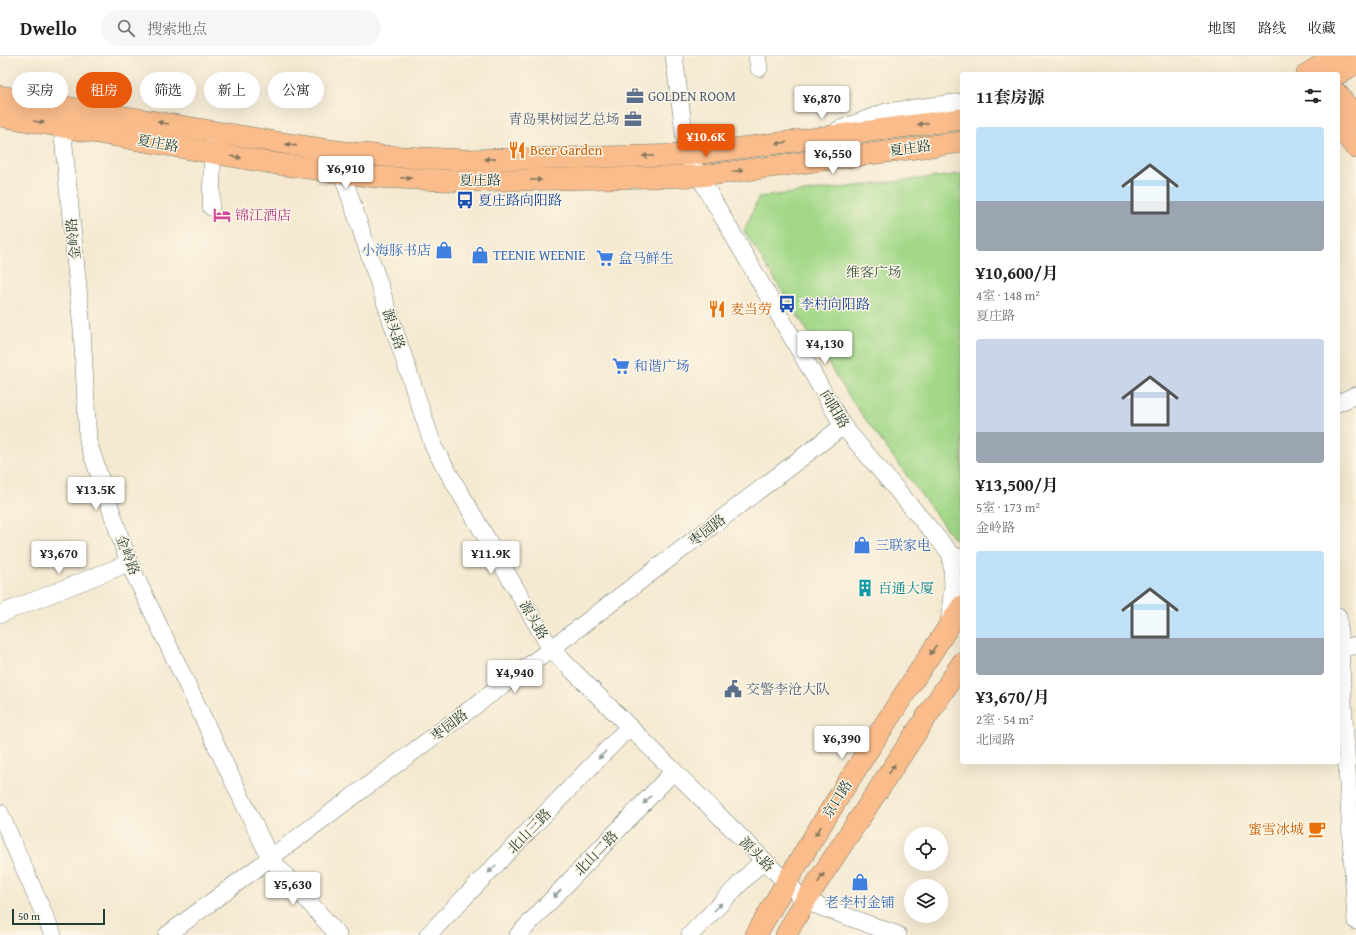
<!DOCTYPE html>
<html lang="zh">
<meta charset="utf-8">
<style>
:root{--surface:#fff;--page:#f6f6f6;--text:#222;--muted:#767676;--line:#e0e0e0;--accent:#ea580c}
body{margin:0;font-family:"Gentium Book Plus","Noto Serif SC",serif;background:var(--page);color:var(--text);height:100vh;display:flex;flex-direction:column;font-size:15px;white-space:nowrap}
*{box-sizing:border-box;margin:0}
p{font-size:13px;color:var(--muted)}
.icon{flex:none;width:22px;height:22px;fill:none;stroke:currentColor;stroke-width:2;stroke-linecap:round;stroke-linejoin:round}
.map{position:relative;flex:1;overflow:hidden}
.side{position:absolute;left:960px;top:16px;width:380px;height:692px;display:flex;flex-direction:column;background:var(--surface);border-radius:4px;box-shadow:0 4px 16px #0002}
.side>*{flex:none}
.top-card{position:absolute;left:12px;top:16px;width:380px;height:36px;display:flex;gap:8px}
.controls{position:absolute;left:904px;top:771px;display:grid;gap:8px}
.controls a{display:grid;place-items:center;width:44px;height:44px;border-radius:50%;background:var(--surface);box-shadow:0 4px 16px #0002;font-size:20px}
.scale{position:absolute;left:12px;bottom:10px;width:93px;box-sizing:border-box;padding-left:4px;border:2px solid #1f3d34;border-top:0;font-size:11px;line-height:14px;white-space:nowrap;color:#1f3d34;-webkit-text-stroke:3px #fcf5e5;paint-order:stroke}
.price{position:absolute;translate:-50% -34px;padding:0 9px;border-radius:4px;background:#fff;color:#222;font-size:13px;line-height:26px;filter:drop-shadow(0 1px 2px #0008)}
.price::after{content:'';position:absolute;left:50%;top:24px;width:12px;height:9px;margin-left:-6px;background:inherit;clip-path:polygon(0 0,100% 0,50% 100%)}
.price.selected{background:var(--accent);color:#fff}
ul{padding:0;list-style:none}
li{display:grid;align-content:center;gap:8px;height:212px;padding:0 16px}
li span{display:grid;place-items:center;height:124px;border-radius:4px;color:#555}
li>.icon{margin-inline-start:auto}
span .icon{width:72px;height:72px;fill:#fffc;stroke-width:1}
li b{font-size:17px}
h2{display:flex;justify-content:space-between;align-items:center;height:48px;padding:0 16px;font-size:17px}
.chip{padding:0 14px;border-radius:18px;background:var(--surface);box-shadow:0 4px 16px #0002;font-size:14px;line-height:36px}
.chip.selected{background:var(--accent);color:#fff}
header{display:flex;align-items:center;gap:24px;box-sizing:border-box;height:56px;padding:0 20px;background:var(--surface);border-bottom:1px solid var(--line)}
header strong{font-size:19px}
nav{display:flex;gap:22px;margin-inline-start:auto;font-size:14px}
.search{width:280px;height:36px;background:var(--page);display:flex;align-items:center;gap:10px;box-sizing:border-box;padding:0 14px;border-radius:22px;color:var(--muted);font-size:15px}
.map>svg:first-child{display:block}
.green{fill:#a3d888;stroke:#618a5e}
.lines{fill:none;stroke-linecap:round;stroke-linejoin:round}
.minor-casing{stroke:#6a796b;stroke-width:18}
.major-casing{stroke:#6a796b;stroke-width:22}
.minor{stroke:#fff;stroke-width:17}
.major{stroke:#fabc8b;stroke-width:21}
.oneway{fill:#82765b}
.oneway2{fill:#8f9e9a}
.labels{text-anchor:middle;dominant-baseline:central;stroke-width:3;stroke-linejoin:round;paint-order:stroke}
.service-label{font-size:14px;fill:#4e5e75;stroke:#fcf5e5;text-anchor:start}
.street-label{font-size:14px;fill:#1f3d34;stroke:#fcf5e5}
.food-label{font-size:14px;fill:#c56008;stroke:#fcf5e5;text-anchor:start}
.transit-label{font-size:14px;fill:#164399;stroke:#fcf5e5;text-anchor:start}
.hotel-label{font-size:14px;fill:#b23c85;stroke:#fcf5e5;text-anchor:start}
.shop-label{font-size:14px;fill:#366cbe;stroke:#fcf5e5;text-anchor:start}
.park-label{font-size:14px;fill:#395c45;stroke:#fcf5e5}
.culture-label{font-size:14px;fill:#0d838f;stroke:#fcf5e5;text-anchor:start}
</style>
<header>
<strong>Dwello</strong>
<div class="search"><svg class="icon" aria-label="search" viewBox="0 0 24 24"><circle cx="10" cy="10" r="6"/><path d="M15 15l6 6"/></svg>搜索地点</div>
<nav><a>地图</a><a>路线</a><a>收藏</a></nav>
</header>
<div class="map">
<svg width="1356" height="879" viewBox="0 0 1356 879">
<rect width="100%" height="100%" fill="#fcf5e5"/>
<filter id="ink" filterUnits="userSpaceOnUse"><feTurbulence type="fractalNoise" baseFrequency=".025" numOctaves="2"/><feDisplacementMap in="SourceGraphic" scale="8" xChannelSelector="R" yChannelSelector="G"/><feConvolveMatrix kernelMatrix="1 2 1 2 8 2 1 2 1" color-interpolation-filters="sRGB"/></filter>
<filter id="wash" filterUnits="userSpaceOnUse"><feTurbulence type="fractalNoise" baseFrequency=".012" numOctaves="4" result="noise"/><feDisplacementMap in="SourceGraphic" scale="16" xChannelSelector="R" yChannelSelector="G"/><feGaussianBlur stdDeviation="0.9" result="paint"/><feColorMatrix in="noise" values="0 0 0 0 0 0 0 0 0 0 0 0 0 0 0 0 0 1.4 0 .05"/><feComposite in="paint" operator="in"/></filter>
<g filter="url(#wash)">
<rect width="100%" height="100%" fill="#f5e9d1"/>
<polygon class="green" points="962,118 962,484 953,482 852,345 744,175 759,141"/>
</g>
<g filter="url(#ink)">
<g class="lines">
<g class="minor-casing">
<g id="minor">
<polyline points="674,0 687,99 843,370 951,498 962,503"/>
<polyline points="757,0 759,12"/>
<polyline points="62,70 82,273 88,386 129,507 270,802 338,879"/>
<polyline points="838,74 886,56 962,46"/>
<polyline points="338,105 434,392 551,593 805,845 898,879"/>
<polyline points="211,151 213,84"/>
<polyline points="1338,347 1356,339"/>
<polyline points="0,558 129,507"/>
<polyline points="1338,560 1356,865"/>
<polyline points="949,569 953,528 951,498"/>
<polyline points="1338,594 1356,589"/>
<polyline points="0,757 53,879"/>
<polyline points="167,879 551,593 843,370"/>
<polyline points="428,879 629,671"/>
<polyline points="518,879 674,715"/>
<polyline points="690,879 763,804"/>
</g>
</g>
<g class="major-casing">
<g id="major">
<polyline points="1307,18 1336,0"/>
<polyline points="1338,18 1356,7"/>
<polyline points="1338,38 1356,63"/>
<polyline points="0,40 276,86 336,95 383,100 465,104 687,99 962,63"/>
<polyline points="0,60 271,107 375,121 463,125 700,120 962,86"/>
<polyline points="1338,69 1356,92"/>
<path d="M756,879C820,766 891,658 962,550"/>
<polyline points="786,879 805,845 962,607"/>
</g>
</g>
<use href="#minor" class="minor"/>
<use href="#major" class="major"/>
</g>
<defs><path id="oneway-solid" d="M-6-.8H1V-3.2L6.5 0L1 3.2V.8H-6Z"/></defs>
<g class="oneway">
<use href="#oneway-solid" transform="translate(39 66) rotate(9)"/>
<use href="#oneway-solid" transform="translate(163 67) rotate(-170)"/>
<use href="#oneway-solid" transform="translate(923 68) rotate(173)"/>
<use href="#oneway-solid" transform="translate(781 87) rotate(172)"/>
<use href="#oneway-solid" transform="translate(291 89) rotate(-172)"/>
<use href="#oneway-solid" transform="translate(648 100) rotate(179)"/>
<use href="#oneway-solid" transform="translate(236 101) rotate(10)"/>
<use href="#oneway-solid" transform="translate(490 103) rotate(179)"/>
<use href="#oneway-solid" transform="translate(738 115) rotate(-8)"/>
<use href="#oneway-solid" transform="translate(406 122) rotate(3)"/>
<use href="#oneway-solid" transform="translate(536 124) rotate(-1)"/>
<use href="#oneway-solid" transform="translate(933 594) rotate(123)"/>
<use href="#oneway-solid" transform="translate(892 713) rotate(-57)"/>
<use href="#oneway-solid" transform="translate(818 775) rotate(122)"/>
<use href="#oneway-solid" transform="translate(821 822) rotate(-57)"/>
</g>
<g class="oneway2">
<use href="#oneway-solid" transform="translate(602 699) rotate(134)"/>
<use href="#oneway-solid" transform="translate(647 744) rotate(134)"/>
<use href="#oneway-solid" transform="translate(492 813) rotate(134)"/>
<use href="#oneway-solid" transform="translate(557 838) rotate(134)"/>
<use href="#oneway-solid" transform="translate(718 851) rotate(-46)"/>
</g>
</g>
<defs>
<g id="office-bare" transform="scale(1.38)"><path d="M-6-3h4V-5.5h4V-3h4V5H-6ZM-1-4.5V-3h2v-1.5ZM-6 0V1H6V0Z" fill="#5c6f8a" stroke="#fcf5e5" stroke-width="2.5" paint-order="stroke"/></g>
<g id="restaurant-bare" transform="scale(1.38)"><path d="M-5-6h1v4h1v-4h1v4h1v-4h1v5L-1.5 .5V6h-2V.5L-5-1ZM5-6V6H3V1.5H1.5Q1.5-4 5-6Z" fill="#e8710a" stroke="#fcf5e5" stroke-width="2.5" paint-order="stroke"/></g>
<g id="bus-bare" transform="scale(1.38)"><path d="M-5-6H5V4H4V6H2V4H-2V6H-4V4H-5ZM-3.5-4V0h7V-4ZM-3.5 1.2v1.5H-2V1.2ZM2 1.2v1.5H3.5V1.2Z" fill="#1a4fb4" stroke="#fcf5e5" stroke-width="2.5" paint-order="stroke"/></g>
<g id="hotel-bare" transform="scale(1.38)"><path d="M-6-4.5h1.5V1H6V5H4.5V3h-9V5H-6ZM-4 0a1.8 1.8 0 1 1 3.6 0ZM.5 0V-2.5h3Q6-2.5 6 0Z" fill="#d1479c" stroke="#fcf5e5" stroke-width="2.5" paint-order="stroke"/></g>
<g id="shop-bare" transform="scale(1.38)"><path d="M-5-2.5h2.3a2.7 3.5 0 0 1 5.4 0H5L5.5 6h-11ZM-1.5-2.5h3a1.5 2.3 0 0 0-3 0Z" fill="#3f7fe0" stroke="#fcf5e5" stroke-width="2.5" paint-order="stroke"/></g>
<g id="supermarket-bare" transform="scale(1.38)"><path d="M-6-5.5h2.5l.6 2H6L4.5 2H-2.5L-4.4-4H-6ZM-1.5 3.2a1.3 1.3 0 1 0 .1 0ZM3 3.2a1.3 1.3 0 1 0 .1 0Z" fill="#3f7fe0" stroke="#fcf5e5" stroke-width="2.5" paint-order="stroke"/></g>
<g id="building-bare" transform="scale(1.38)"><path d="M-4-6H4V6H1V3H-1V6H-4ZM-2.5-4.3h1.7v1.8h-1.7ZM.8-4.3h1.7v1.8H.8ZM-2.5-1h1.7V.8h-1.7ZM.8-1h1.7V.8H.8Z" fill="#0f9aa8" stroke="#fcf5e5" stroke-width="2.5" paint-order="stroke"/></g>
<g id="civic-bare" transform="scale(1.38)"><path d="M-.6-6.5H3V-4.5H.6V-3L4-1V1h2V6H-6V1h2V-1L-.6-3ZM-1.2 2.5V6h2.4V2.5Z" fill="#5c6f8a" stroke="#fcf5e5" stroke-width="2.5" paint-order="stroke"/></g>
<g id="cafe-bare" transform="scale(1.38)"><path d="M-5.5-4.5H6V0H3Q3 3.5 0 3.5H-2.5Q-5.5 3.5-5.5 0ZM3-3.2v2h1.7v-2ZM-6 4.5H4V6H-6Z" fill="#e8710a" stroke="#fcf5e5" stroke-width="2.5" paint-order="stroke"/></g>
</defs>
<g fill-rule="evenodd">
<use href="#office-bare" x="635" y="40"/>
<use href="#office-bare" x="633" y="63"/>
<use href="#restaurant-bare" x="517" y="94"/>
<use href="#bus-bare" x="465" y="144"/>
<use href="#hotel-bare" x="222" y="159"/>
<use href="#shop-bare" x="444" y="194"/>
<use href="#shop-bare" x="480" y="199"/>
<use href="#supermarket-bare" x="605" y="202"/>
<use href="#bus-bare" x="787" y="248"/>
<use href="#restaurant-bare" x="717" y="253"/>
<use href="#supermarket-bare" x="621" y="310"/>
<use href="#shop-bare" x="862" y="489"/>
<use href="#building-bare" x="865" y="532"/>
<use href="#civic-bare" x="733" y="633"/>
<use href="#cafe-bare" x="1317" y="773"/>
<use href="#shop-bare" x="860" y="826"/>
</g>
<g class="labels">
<g class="service-label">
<text x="648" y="40">GOLDEN ROOM</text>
<text x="620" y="63" text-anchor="end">青岛果树园艺总场</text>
<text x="746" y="633">交警李沧大队</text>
</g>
<g class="street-label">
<text transform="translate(158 87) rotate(10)">夏庄路</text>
<text transform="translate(910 92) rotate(-8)">夏庄路</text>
<text x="480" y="124">夏庄路</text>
<text transform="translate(73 183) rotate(-96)">金岭路</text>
<text transform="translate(394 273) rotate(71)">源头路</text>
<text transform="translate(835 353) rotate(59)">向阳路</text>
<text transform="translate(707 474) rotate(-37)">枣园路</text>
<text transform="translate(128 499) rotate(69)">金岭路</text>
<text transform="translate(534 564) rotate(60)">源头路</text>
<text transform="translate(449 669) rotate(-37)">枣园路</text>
<text transform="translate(837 743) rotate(-58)">京口路</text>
<text transform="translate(529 775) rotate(-46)">北山三路</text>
<text transform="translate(596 797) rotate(-46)">北山二路</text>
<text transform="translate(757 798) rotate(45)">源头路</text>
</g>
<g class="food-label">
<text x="530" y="94">Beer Garden</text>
<text x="730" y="253">麦当劳</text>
<text x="1304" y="773" text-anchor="end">蜜雪冰城</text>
</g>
<g class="transit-label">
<text x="478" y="144">夏庄路向阳路</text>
<text x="800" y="248">李村向阳路</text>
</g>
<g class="hotel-label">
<text x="235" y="159">锦江酒店</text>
</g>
<g class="shop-label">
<text x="431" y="194" text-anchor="end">小海豚书店</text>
<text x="493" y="199">TEENIE WEENIE</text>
<text x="618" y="202">盒马鲜生</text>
<text x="634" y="310">和谐广场</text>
<text x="875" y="489">三联家电</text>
<text x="860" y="846" text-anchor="middle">老李村金铺</text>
</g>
<g class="park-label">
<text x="874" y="216">维客广场</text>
</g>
<g class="culture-label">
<text x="878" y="532">百通大厦</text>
</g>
</g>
</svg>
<div class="controls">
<a><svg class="icon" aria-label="locate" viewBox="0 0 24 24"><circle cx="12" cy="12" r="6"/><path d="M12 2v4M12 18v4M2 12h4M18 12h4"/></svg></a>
<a><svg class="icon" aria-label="layers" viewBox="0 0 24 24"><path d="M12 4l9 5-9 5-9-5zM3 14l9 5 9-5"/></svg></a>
</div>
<div class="scale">50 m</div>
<b class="price" style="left:822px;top:64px">¥6,870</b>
<b class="price selected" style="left:706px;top:102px">¥10.6K</b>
<b class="price" style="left:833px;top:119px">¥6,550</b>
<b class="price" style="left:346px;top:134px">¥6,910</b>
<b class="price" style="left:825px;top:309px">¥4,130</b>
<b class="price" style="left:96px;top:455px">¥13.5K</b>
<b class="price" style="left:59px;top:519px">¥3,670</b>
<b class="price" style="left:491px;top:519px">¥11.9K</b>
<b class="price" style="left:515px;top:638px">¥4,940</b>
<b class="price" style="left:842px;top:704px">¥6,390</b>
<b class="price" style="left:293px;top:850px">¥5,630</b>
<div class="top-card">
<a class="chip">买房</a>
<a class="chip selected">租房</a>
<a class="chip">筛选</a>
<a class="chip">新上</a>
<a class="chip">公寓</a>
</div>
<section class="side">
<h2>11套房源<svg class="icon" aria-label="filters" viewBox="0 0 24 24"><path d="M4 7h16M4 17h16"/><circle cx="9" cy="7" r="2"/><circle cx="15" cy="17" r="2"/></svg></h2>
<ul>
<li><span style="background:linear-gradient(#bfe0f5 60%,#9aa5b1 0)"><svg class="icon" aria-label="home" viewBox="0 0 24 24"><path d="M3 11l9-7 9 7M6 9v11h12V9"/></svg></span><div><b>¥10,600/月</b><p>4室 · 148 m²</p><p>夏庄路</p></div></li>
<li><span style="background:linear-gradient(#c9d6e8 75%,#9aa5b1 0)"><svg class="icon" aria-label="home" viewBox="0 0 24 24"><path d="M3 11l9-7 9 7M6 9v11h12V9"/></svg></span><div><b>¥13,500/月</b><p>5室 · 173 m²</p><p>金岭路</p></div></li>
<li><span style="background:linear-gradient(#bfe0f5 70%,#9aa5b1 0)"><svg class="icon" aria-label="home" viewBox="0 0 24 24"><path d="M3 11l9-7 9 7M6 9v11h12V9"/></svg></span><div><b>¥3,670/月</b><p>2室 · 54 m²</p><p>北园路</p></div></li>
</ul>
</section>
</div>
